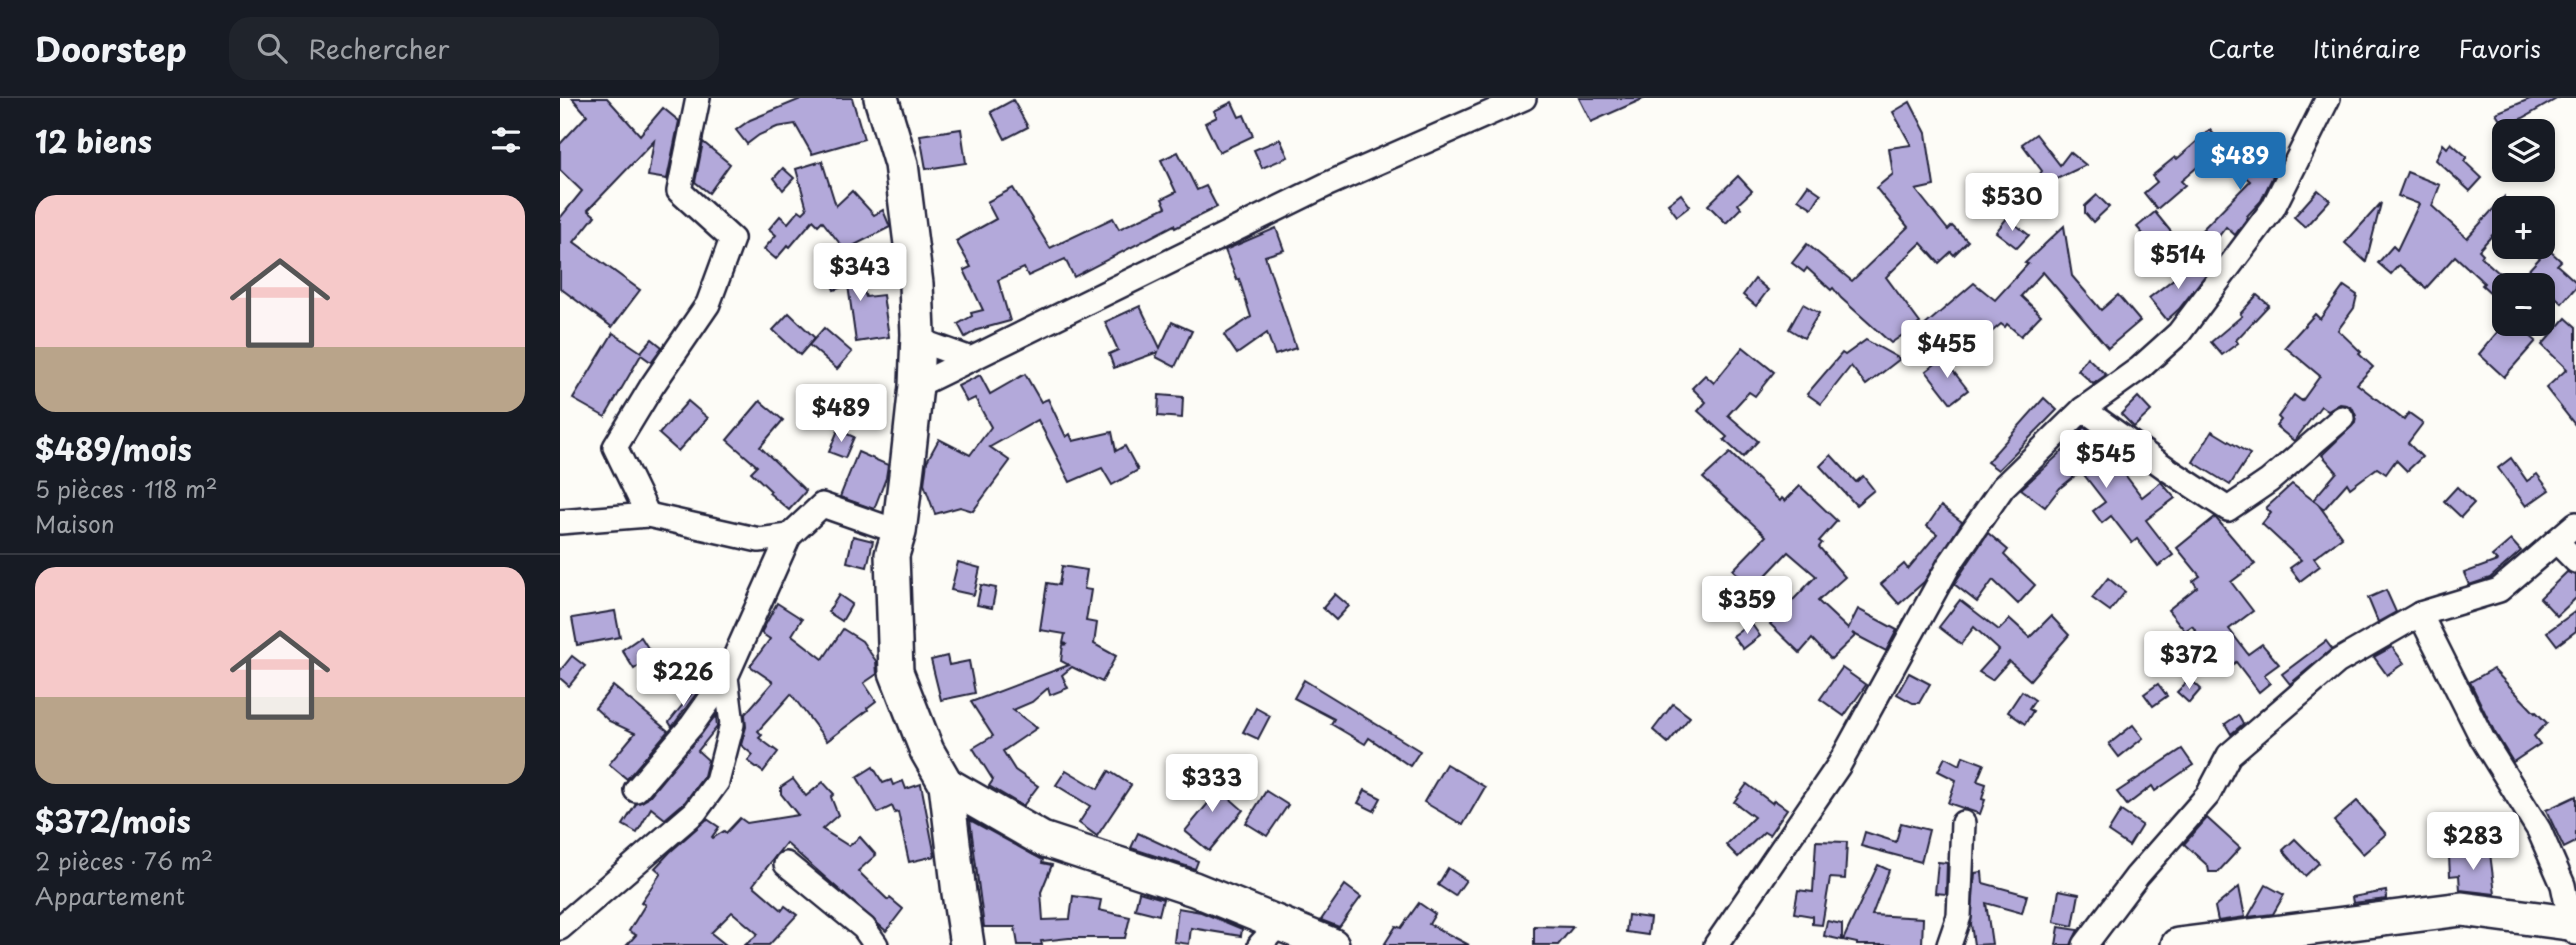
<!DOCTYPE html>
<html lang="fr">
<meta charset="utf-8">
<style>
:root{--surface:#171b24;--page:#20242c;--text:#f1f3f6;--muted:#9ea1a6;--line:#363941;--accent:#1f6fb2}
body{margin:0;font-family:"Playpen Sans",sans-serif;background:var(--page);color:var(--text);height:100vh;display:flex;flex-direction:column;font-size:26px;white-space:nowrap}
*{box-sizing:border-box;margin:0}
p{font-size:23px;color:var(--muted)}
.icon{flex:none;width:38px;height:38px;fill:none;stroke:currentColor;stroke-width:2;stroke-linecap:round;stroke-linejoin:round}
.map{position:relative;flex:1;overflow:hidden}
.sheet{display:flex;flex-direction:column;background:var(--surface);width:560px}
.sheet>*{flex:none}
.fabs{position:absolute;left:1932px;top:21px;display:grid;gap:14px}
.fabs a{display:grid;place-items:center;width:63px;height:63px;border-radius:14px;background:var(--surface);box-shadow:0 4px 10px #0003;font-size:35px}
.price{position:absolute;translate:-50% -60px;padding:0 16px;border-radius:7px;background:#fff;color:#222;font-size:23px;line-height:46px;filter:drop-shadow(0 2px 4px #0008)}
.price::after{content:'';position:absolute;left:50%;top:42px;width:21px;height:16px;margin-left:-10px;background:inherit;clip-path:polygon(0 0,100% 0,50% 100%)}
.price.on{background:var(--accent);color:#fff}
ul{padding:0;list-style:none}
li{display:grid;align-content:center;gap:14px;height:371px;padding:0 35px}
li+li{border-top:2px solid var(--line)}
li span{display:grid;place-items:center;height:217px;border-radius:21px;color:#555}
li>.icon{margin-inline-start:auto}
span .icon{width:126px;height:126px;fill:#fffc;stroke-width:1}
li b{font-size:30px}
h2{display:flex;justify-content:space-between;align-items:center;height:84px;padding:0 35px;font-size:30px}
header{display:flex;align-items:center;gap:42px;box-sizing:border-box;height:98px;padding:0 35px;background:var(--surface);border-bottom:2px solid var(--line)}
header strong{font-size:33px}
nav{display:flex;gap:38px;margin-inline-start:auto;font-size:24px}
.search{width:490px;height:63px;background:var(--page);display:flex;align-items:center;gap:18px;box-sizing:border-box;padding:0 24px;border-radius:21px;color:var(--muted);font-size:26px}
main{display:flex;flex:1;min-height:0}
.map>svg:first-child{display:block}
.building{fill:#b3a9da;stroke:#22223b;stroke-width:2}
.lines{fill:none;stroke-linecap:round;stroke-linejoin:round}
.street-casing{stroke:#22223b;stroke-width:28}
.secondary-casing{stroke:#22223b;stroke-width:38}
.street{stroke:#fdfcf7;stroke-width:23}
.secondary{stroke:#fdfcf7;stroke-width:33}
</style>
<header>
<strong>Doorstep</strong>
<div class="search"><svg class="icon" aria-label="search" viewBox="0 0 24 24"><circle cx="10" cy="10" r="6"/><path d="M15 15l6 6"/></svg>Rechercher</div>
<nav><a>Carte</a><a>Itinéraire</a><a>Favoris</a></nav>
</header>
<main>
<section class="sheet">
<h2>12 biens<svg class="icon" aria-label="filters" viewBox="0 0 24 24"><path d="M4 7h16M4 17h16"/><circle cx="9" cy="7" r="2"/><circle cx="15" cy="17" r="2"/></svg></h2>
<ul>
<li><span style="background:linear-gradient(#f6c9c9 70%,#b9a48a 0)"><svg class="icon" aria-label="home" viewBox="0 0 24 24"><path d="M3 11l9-7 9 7M6 9v11h12V9"/></svg></span><div><b>$489/mois</b><p>5 pièces · 118 m²</p><p>Maison</p></div></li>
<li><span style="background:linear-gradient(#f6c9c9 60%,#b9a48a 0)"><svg class="icon" aria-label="home" viewBox="0 0 24 24"><path d="M3 11l9-7 9 7M6 9v11h12V9"/></svg></span><div><b>$372/mois</b><p>2 pièces · 76 m²</p><p>Appartement</p></div></li>
</ul>
</section>
<div class="map">
<svg width="2016" height="847" viewBox="0 0 2016 847">
<rect width="100%" height="100%" fill="#fdfcf7"/>
<filter id="ink" filterUnits="userSpaceOnUse"><feTurbulence type="fractalNoise" baseFrequency=".0143" numOctaves="2"/><feDisplacementMap in="SourceGraphic" scale="14" xChannelSelector="R" yChannelSelector="G"/><feConvolveMatrix kernelMatrix="1 2 1 2 8 2 1 2 1" color-interpolation-filters="sRGB"/></filter>
<g filter="url(#ink)">
<g class="building">
<polygon points="12,0 47,0 80,37 103,10 119,23 107,81 88,78 94,43 28,112 35,118 14,144 80,192 52,229 0,190 0,120 22,93 0,72 0,46 27,17"/>
<polygon points="243,0 292,0 304,41 252,56 235,26 217,29 199,37 187,46 176,32 190,22"/>
<polygon points="1019,0 1085,0 1031,24"/>
<polygon points="1972,0 1998,0 1963,20 1944,28 1936,15"/>
<polygon points="453,2 468,29 445,41 431,14"/>
<polygon points="672,4 679,19 684,17 693,38 659,54 645,25 657,19 654,13"/>
<polygon points="1350,4 1366,35 1374,88 1356,92 1388,132 1392,128 1408,143 1394,157 1391,154 1379,165 1361,145 1326,179 1360,225 1331,245 1281,200 1273,190 1271,192 1247,170 1244,174 1232,165 1247,146 1292,183 1348,129 1316,90 1333,76 1329,50 1351,47 1333,14"/>
<polygon points="401,31 406,65 366,71 360,37"/>
<polygon points="1650,32 1663,47 1621,83 1625,87 1597,111 1584,95 1597,84 1592,78 1615,59 1617,61"/>
<polygon points="1476,36 1500,67 1510,54 1526,67 1465,96 1482,73 1462,46"/>
<polygon points="1676,39 1702,63 1701,65 1713,78 1701,103 1687,118 1688,119 1675,137 1666,129 1652,147 1638,136 1690,83 1660,56"/>
<polygon points="720,41 728,59 702,70 694,52"/>
<polygon points="143,44 170,66 149,95 135,84"/>
<polygon points="1891,45 1907,59 1904,63 1922,80 1910,93 1876,62 1883,46 1887,50"/>
<polygon points="618,54 637,92 646,88 657,109 615,130 614,127 514,179 505,161 468,178 464,170 438,182 450,223 417,232 405,239 398,226 412,218 411,215 423,212 404,172 411,169 396,143 436,121 427,104 453,90 490,150 553,120 559,131 606,109 602,101 616,94 601,62"/>
<polygon points="262,63 276,108 292,93 314,117 323,112 330,129 285,152 262,123 258,127 253,122 230,149 228,147 216,161 204,151 216,137 209,131 220,118 228,125 239,112 243,115 247,111 236,71"/>
<polygon points="223,70 234,80 223,92 214,80"/>
<polygon points="1847,74 1880,87 1872,108 1907,140 1944,99 1944,124 1919,152 1923,156 1921,159 1947,182 1933,197 1922,187 1924,185 1895,158 1866,190 1839,167 1831,176 1818,165 1833,148 1837,152 1859,106 1838,98"/>
<polygon points="1178,78 1192,93 1178,106 1181,110 1166,125 1148,107"/>
<polygon points="1248,87 1261,96 1252,110 1238,101"/>
<polygon points="1758,92 1770,102 1745,129 1734,119"/>
<polygon points="1121,96 1130,108 1117,118 1108,106"/>
<polygon points="1537,97 1549,109 1533,124 1525,115 1525,108"/>
<polygon points="1821,105 1806,164 1785,145"/>
<polygon points="1595,114 1612,135 1595,150 1577,129"/>
<polygon points="1447,120 1469,137 1457,150 1436,134"/>
<polygon points="1504,128 1512,178 1541,212 1558,197 1580,223 1548,250 1483,174 1461,198 1481,217 1461,238 1447,226 1445,229 1441,226 1395,265 1364,228 1414,185 1435,202 1468,166 1465,165"/>
<polygon points="716,130 724,152 705,158 736,250 715,257 707,235 677,256 664,237 691,219 679,181 677,182 665,152"/>
<polygon points="1988,151 2001,163 1997,167 2016,184 2016,189 2002,205 1983,187 1978,187 1965,176"/>
<polygon points="291,158 306,199 323,197 329,239 296,244 288,187 274,192 265,170 285,163 284,160"/>
<polygon points="1637,163 1647,175 1619,211 1607,222 1589,200"/>
<polygon points="1195,181 1208,192 1196,208 1183,197"/>
<polygon points="1784,188 1797,197 1794,210 1778,232 1801,254 1799,256 1813,269 1797,286 1844,322 1849,315 1863,325 1848,345 1862,359 1847,373 1836,362 1826,376 1817,370 1790,390 1787,385 1764,411 1753,402 1777,374 1762,357 1795,325 1796,318 1793,311 1787,307 1780,306 1768,313 1761,308 1734,343 1716,328 1721,322 1718,319 1734,297 1742,303 1760,278 1725,249 1755,216 1760,221"/>
<polygon points="1697,197 1709,207 1676,242 1678,245 1662,257 1651,244 1682,218 1680,216"/>
<polygon points="1243,206 1259,215 1244,240 1229,231"/>
<polygon points="580,208 600,250 612,224 632,233 615,269 596,259 598,254 554,270 549,256 558,252 545,224"/>
<polygon points="229,215 255,240 240,257 213,232"/>
<polygon points="2006,220 2016,229 2016,328 1986,290 2007,271 1982,247"/>
<polygon points="1944,226 1956,226 1976,243 1944,279 1919,256"/>
<polygon points="264,230 292,254 277,271 249,247"/>
<polygon points="53,235 81,254 92,241 102,249 91,264 81,257 45,319 13,301"/>
<polygon points="1306,242 1340,261 1306,287 1291,268 1261,306 1247,296 1282,255 1285,257"/>
<polygon points="1183,249 1214,274 1195,298 1189,294 1168,317 1198,343 1183,359 1164,342 1167,339 1138,313 1146,304 1132,290 1145,277 1154,285"/>
<polygon points="1527,259 1546,277 1533,286 1518,272"/>
<polygon points="1383,260 1408,292 1391,305 1366,273"/>
<polygon points="465,276 481,304 488,301 506,339 510,336 513,343 552,334 556,353 565,348 578,372 552,387 542,370 510,384 478,322 430,349 450,363 413,413 400,409 375,416 364,386 367,363 379,341 410,357 431,329 415,300 407,304 398,288 420,277 430,296"/>
<polygon points="599,297 623,299 622,320 598,318"/>
<polygon points="1578,299 1591,313 1574,329 1561,316"/>
<polygon points="1484,300 1497,312 1438,372 1427,364"/>
<polygon points="128,303 148,320 118,353 99,336"/>
<polygon points="200,303 223,322 200,349 246,393 229,412 209,395 211,393 191,374 197,368 167,342"/>
<polygon points="1524,329 1541,346 1544,343 1553,350 1566,366 1560,370 1582,399 1601,384 1615,400 1586,422 1613,457 1598,468 1577,441 1572,445 1551,418 1542,425 1533,413 1545,404 1521,373 1500,390 1485,409 1461,391 1517,340 1516,338"/>
<polygon points="278,332 294,339 285,360 269,354"/>
<polygon points="1652,333 1690,356 1670,387 1633,364"/>
<polygon points="298,354 328,367 326,380 314,411 280,399"/>
<polygon points="1170,355 1220,403 1222,400 1225,403 1240,388 1277,423 1259,443 1262,445 1259,449 1285,479 1258,503 1288,531 1298,511 1337,532 1326,553 1292,535 1295,538 1271,561 1252,541 1240,555 1210,526 1256,478 1228,454 1193,491 1173,472 1206,438 1143,380"/>
<polygon points="1271,357 1296,384 1303,378 1314,392 1296,407 1260,368"/>
<polygon points="1951,360 1967,383 1977,376 1989,392 1966,408 1938,370"/>
<polygon points="1732,386 1758,406 1782,439 1754,460 1760,468 1740,483 1730,470 1741,462 1702,426 1711,415 1706,410"/>
<polygon points="1897,389 1914,405 1901,419 1884,403"/>
<polygon points="1381,408 1402,424 1364,484 1339,506 1321,486 1344,466 1348,471 1377,436 1367,428"/>
<polygon points="1655,419 1695,466 1671,484 1693,513 1669,531 1688,556 1702,546 1719,566 1704,577 1710,585 1699,594 1676,564 1669,569 1658,554 1654,557 1632,528 1625,533 1608,512 1637,489 1633,483 1640,478 1617,450"/>
<polygon points="1428,435 1448,452 1444,457 1475,487 1458,506 1433,482 1417,504 1394,486"/>
<polygon points="293,438 313,443 307,469 287,464"/>
<polygon points="1951,442 1961,453 1930,480 1909,487 1904,475 1937,463 1932,458"/>
<polygon points="398,464 420,470 414,497 391,492"/>
<polygon points="502,468 527,472 524,491 531,492 526,523 537,525 534,546 556,558 542,584 512,569 502,577 508,590 490,597 488,590 472,604 453,612 477,630 443,653 455,672 478,688 463,708 429,688 433,682 413,650 433,638 411,604 509,567 501,563 503,547 507,546 503,545 505,536 480,532 487,485 499,487"/>
<polygon points="2007,474 2016,477 2016,500 1997,518 1980,500"/>
<polygon points="1548,480 1565,494 1550,513 1532,500"/>
<polygon points="421,487 436,490 432,510 417,507"/>
<polygon points="1826,492 1836,514 1818,524 1808,500"/>
<polygon points="775,496 789,508 776,522 763,510"/>
<polygon points="279,497 292,506 282,523 268,514"/>
<polygon points="1400,502 1439,532 1450,521 1470,539 1491,518 1509,537 1470,582 1449,563 1432,582 1419,574 1439,552 1414,529 1401,546 1379,529"/>
<polygon points="217,505 242,521 232,537 263,561 283,531 302,543 316,563 317,576 304,585 316,603 307,610 308,612 267,643 231,596 198,633 202,637 199,640 218,654 203,674 188,663 193,657 181,647 186,629 185,616 213,584 190,568 210,541 201,535"/>
<polygon points="55,513 60,539 17,547 12,520"/>
<polygon points="2016,513 2016,533 1997,547 1987,534"/>
<polygon points="1191,525 1200,538 1183,551 1173,538"/>
<polygon points="81,539 93,558 74,571 62,552"/>
<polygon points="1766,543 1772,551 1730,586 1722,576"/>
<polygon points="1832,549 1844,565 1827,577 1814,559"/>
<polygon points="12,558 25,568 9,588 0,580 0,573"/>
<polygon points="387,558 389,567 409,563 415,595 381,602 371,562"/>
<polygon points="1282,570 1306,587 1284,618 1260,601"/>
<polygon points="1933,571 1975,615 1976,614 1987,625 1974,638 1980,646 1953,664 1934,633 1910,584"/>
<polygon points="1349,575 1370,586 1359,605 1353,605 1337,596"/>
<polygon points="1630,581 1641,591 1629,605 1617,594"/>
<polygon points="744,582 860,653 850,668 809,640 805,646 771,626 774,621 734,600"/>
<polygon points="1598,586 1607,598 1593,608 1584,596"/>
<polygon points="53,588 108,633 67,681 49,666 75,635 49,623 35,610"/>
<polygon points="136,590 139,592 112,629 109,624"/>
<polygon points="1462,593 1475,602 1469,611 1473,613 1465,626 1448,614"/>
<polygon points="1113,606 1130,619 1108,645 1093,632"/>
<polygon points="696,610 710,618 698,641 683,634"/>
<polygon points="156,617 157,629 138,653 148,662 144,678 125,704 105,721 91,710 77,735 63,727 76,706 87,701"/>
<polygon points="1678,617 1683,626 1671,636 1665,626"/>
<polygon points="1573,627 1583,640 1559,659 1549,646"/>
<polygon points="1622,651 1633,667 1595,693 1592,688 1567,707 1557,694"/>
<polygon points="1403,658 1424,666 1417,683 1426,686 1422,701 1425,702 1420,716 1388,705 1396,682 1378,673 1385,659 1400,667"/>
<polygon points="886,666 925,689 903,727 864,704"/>
<polygon points="313,669 323,685 331,682 333,687 343,683 346,691 361,686 375,758 349,764 338,714 335,715 332,708 318,715 297,679"/>
<polygon points="506,672 538,691 549,673 571,687 537,738 519,725 530,708 496,687"/>
<polygon points="640,674 683,712 649,753 625,733 650,703 629,688"/>
<polygon points="233,681 246,698 263,684 274,696 271,699 278,717 262,731 289,748 300,739 316,757 298,773 328,802 330,800 343,811 326,833 226,745 193,787 222,812 225,808 237,817 209,847 185,847 198,836 172,814 151,835 166,847 67,847 76,837 69,833 85,807 81,804 101,775 95,770 110,754 147,721 159,729 152,739 153,740 164,733 166,735 180,720 187,725 238,717 221,696 221,689"/>
<polygon points="1187,686 1212,705 1214,702 1227,711 1209,737 1204,734 1178,759 1166,747 1194,719 1174,704"/>
<polygon points="805,692 821,700 814,713 798,705"/>
<polygon points="706,693 728,707 707,738 686,725"/>
<polygon points="2016,698 2016,744 2004,750 1986,712"/>
<polygon points="1797,703 1826,736 1803,756 1774,723"/>
<polygon points="1561,713 1582,727 1569,748 1548,734"/>
<polygon points="1647,720 1680,750 1658,774 1649,774 1648,768 1624,746"/>
<polygon points="410,722 483,762 482,765 492,767 481,794 483,822 510,821 513,798 541,802 539,812 570,819 565,840 509,840 481,843 482,847 458,847 455,829 424,829"/>
<polygon points="1341,725 1369,732 1361,764 1301,748 1305,734 1336,744"/>
<polygon points="578,735 638,763 635,771 571,750"/>
<polygon points="1735,741 1759,765 1745,778 1723,752"/>
<polygon points="1256,743 1287,744 1285,781 1270,780 1262,827 1252,826 1252,818 1234,815 1238,792 1253,794"/>
<polygon points="1930,755 1935,796 1900,792 1899,777 1890,778 1889,758"/>
<polygon points="1378,764 1387,765 1386,796 1375,795"/>
<polygon points="1318,767 1329,772 1312,817 1363,820 1362,847 1297,847 1297,845 1283,842"/>
<polygon points="888,770 906,782 895,798 878,787"/>
<polygon points="1422,774 1423,785 1467,797 1462,815 1426,805 1432,846 1414,847 1411,826 1415,775"/>
<polygon points="785,787 801,799 779,829 761,822"/>
<polygon points="1706,787 1724,797 1713,816 1688,819"/>
<polygon points="1679,789 1685,819 1658,823 1655,809"/>
<polygon points="1499,792 1519,796 1513,828 1494,824"/>
<polygon points="1826,793 1827,801 1793,805 1792,799"/>
<polygon points="579,794 603,801 599,817 575,811"/>
<polygon points="859,805 875,816 869,826 909,847 824,847 836,828 841,830"/>
<polygon points="618,810 641,814 682,831 681,838 631,830 629,846 614,844"/>
<polygon points="1068,817 1090,820 1088,837 1066,834"/>
<polygon points="1267,823 1282,826 1282,842 1264,838"/>
<polygon points="974,828 1013,829 998,847 974,847"/>
<polygon points="1499,829 1518,832 1511,847 1496,847"/>
</g>
<g class="lines">
<g class="street-casing">
<g id="street">
<polyline points="358,242 411,261"/>
<polyline points="356,288 768,86 964,0"/>
<polyline points="1523,311 1610,373 1668,411 1709,383 1782,320"/>
<polyline points="88,417 55,349 92,288 148,206 172,141 119,93 138,0"/>
<polyline points="0,424 88,417 199,442 229,438 262,407 339,434"/>
<polyline points="1996,443 2016,463"/>
<polyline points="1860,516 1922,640 1979,732 2003,787 2011,826 2016,835"/>
<polyline points="76,692 132,627 166,579"/>
<polyline points="226,766 304,830 316,847"/>
<polyline points="0,830 135,714 157,684 172,626 166,579 229,438"/>
<polyline points="700,847 720,825"/>
<polyline points="1156,847 1279,667 1389,467 1443,389 1523,311 1580,270 1619,235 1713,110 1768,0"/>
<polyline points="1389,847 1399,818 1403,725"/>
<polyline points="1525,847 1577,778 1648,697 1669,657 1777,564 1860,516 1939,492 2016,426"/>
</g>
</g>
<g class="secondary-casing">
<g id="secondary">
<polyline points="321,0 341,66 356,186 358,236 356,288 348,361 339,434 332,457 336,574 367,653 386,686 399,795 407,847"/>
<polyline points="386,686 482,741 634,791 772,847"/>
<polyline points="1618,847 1902,811 2016,826"/>
</g>
</g>
<use href="#street" class="street"/>
<use href="#secondary" class="secondary"/>
</g>
</g>
</svg>
<div class="fabs">
<a><svg class="icon" aria-label="layers" viewBox="0 0 24 24"><path d="M12 4l9 5-9 5-9-5zM3 14l9 5 9-5"/></svg></a>
<a>+</a>
<a>−</a>
</div>
<b class="price on" style="left:1680px;top:94px">$489</b>
<b class="price" style="left:1452px;top:135px">$530</b>
<b class="price" style="left:1618px;top:193px">$514</b>
<b class="price" style="left:300px;top:205px">$343</b>
<b class="price" style="left:1387px;top:282px">$455</b>
<b class="price" style="left:281px;top:346px">$489</b>
<b class="price" style="left:1546px;top:392px">$545</b>
<b class="price" style="left:1187px;top:538px">$359</b>
<b class="price" style="left:1629px;top:593px">$372</b>
<b class="price" style="left:123px;top:610px">$226</b>
<b class="price" style="left:652px;top:716px">$333</b>
<b class="price" style="left:1913px;top:774px">$283</b>
</div>
</main>
